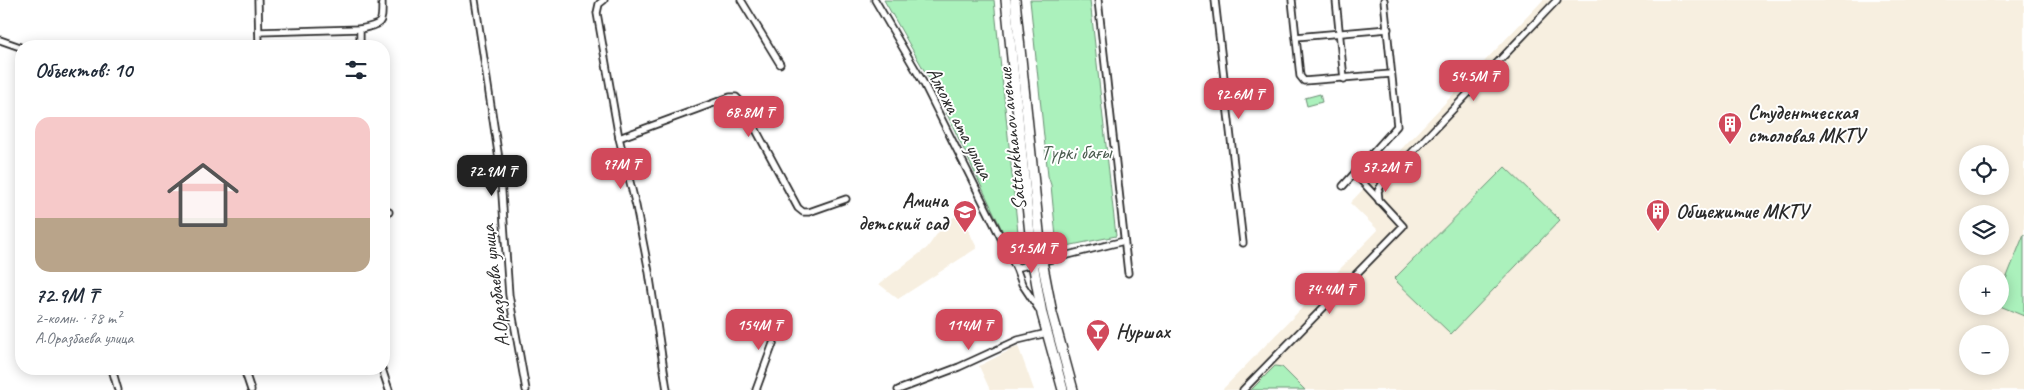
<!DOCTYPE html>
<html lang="ru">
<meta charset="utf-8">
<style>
:root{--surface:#fff;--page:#f2f2f3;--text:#1f2937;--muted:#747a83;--line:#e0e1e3;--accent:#d1495b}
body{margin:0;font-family:Caveat,sans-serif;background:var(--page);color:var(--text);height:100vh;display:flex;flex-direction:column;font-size:19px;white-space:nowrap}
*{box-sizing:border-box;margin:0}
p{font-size:16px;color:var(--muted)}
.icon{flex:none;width:28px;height:28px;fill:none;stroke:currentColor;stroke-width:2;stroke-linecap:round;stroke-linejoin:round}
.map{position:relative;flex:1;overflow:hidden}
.sheet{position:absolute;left:15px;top:40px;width:375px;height:335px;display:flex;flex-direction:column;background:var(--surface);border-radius:20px;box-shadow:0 2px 12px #0003}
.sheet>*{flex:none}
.fabs{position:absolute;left:1959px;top:145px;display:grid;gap:10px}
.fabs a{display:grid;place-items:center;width:50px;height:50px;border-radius:50%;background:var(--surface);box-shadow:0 2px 12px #0003;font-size:25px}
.price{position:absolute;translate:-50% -42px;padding:0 11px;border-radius:10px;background:var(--accent);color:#fff;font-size:16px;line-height:32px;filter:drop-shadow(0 1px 2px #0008)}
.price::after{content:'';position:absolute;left:50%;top:30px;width:15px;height:11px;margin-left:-8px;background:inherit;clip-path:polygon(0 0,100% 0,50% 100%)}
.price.selected{background:#222;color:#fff}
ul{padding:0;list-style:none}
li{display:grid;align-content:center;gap:10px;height:265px;padding:0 20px}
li+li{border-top:1px solid var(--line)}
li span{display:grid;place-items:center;height:155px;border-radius:15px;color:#555}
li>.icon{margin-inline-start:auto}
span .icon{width:90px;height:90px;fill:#fffc;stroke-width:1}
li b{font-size:21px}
h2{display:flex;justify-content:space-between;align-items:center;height:60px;padding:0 20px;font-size:21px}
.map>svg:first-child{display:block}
.built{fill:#f7efe0;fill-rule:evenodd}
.green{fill:#abf1bc;stroke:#6b8e74}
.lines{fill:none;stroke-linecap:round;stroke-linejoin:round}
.street-casing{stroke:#2b2b2b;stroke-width:9}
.primary-casing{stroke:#2b2b2b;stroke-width:12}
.street{stroke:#fff;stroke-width:5.5}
.primary{stroke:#fff;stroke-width:9}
.labels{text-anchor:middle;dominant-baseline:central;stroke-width:4;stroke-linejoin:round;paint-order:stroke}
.poi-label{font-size:20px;font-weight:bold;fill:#2b2b2b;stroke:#fff;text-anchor:start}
.street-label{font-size:20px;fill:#2b2b2b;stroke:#fff}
.park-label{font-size:20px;fill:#4b5c4f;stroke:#fff}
</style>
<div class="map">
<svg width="2024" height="390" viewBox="0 0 2024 390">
<rect width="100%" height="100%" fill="#fff"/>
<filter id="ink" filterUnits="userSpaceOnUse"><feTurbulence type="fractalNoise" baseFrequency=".02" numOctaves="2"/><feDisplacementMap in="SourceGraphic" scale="10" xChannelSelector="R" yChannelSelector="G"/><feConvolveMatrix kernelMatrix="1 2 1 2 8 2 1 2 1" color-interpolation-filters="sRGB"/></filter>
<g filter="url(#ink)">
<g class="built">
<path d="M1543,0H2024V390H1222L1378,230L1350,203ZM1968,154H2000V186H1968ZM1968,214H2000V246H1968ZM1968,274H2000V306H1968ZM1968,334H2000V366H1968Z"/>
<polygon points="960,213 977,248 898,299 879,284 927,248 945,223"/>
<polygon points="1018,346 1034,390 990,390 979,366"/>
</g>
<g class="green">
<polygon points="884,0 994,0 1020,252 1014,255 936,91"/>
<polygon points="1030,0 1090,0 1116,236 1057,248 1051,185 1048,176"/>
<polygon points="1320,94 1322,102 1307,106 1305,98"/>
<polygon points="1505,167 1560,220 1451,334 1394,279"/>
<polygon points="2024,234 2024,316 2000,306 2000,294"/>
<polygon points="1275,366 1282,367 1305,390 1251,390"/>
</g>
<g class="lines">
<g class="street-casing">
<g id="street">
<polyline points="258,0 259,46"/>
<polyline points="475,0 500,166 509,295 526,390"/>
<polyline points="604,0 599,4 597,13 619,138 636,206 649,272 667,390"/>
<polyline points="741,0 780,64"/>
<polyline points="875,0 924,84 1016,268 1022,284 1040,311"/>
<polyline points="1098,0 1128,273"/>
<polyline points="1215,0 1243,243"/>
<polyline points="1292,0 1300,76 1304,81 1391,74"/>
<polyline points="1336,0 1344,79"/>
<polyline points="259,32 360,29"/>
<polyline points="1296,37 1388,29"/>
<polyline points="0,40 20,47"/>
<path d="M360,46V29C384,24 382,24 382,0"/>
<polyline points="619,138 730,97 736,97 741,102 798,208 803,212 809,212 846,199"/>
<polyline points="1343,186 1397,126 1384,0"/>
<polyline points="1379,201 1378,191 1382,184 1557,0"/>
<polyline points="384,212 389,212"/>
<polyline points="1016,268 1124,241"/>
<polyline points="112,369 118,390"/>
<polyline points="244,369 251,390"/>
<polyline points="382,369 389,390"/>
<polyline points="756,390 782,319"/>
<polyline points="898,390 959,367 1018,340 1047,333"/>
<polyline points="1243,390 1403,226 1355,174"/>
</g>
</g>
<g class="primary-casing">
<g id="primary">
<polyline points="1006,0 1033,263 1042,314 1063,390"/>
<polyline points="1015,0 1042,261 1052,313 1073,390"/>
</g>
</g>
<use href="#street" class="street"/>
<use href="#primary" class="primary"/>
</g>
</g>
<defs>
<g id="building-pin" transform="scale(1.25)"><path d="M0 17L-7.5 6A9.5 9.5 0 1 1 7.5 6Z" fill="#d1495b" stroke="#fff"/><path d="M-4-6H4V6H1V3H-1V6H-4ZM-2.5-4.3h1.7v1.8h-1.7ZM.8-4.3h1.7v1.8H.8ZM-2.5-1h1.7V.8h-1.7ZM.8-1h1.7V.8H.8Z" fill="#fff"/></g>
<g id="school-pin" transform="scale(1.25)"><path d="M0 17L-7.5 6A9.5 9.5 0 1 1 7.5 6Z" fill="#d1495b" stroke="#fff"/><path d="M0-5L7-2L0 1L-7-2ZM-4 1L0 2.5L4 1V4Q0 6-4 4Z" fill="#fff"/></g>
<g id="bar-pin" transform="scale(1.25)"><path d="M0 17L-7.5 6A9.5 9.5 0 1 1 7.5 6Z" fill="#d1495b" stroke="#fff"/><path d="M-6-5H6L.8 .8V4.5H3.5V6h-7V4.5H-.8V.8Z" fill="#fff"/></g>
</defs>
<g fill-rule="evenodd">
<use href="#building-pin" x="1730" y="124"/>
<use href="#building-pin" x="1658" y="211"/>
<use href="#school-pin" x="965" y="212"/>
<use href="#bar-pin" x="1098" y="331"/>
</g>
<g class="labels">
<g class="poi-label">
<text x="1748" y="112">Студентческая<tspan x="1748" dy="23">столовая МКТУ</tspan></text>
<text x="948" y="200" text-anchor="end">Амина<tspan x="948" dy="23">детский сад</tspan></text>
<text x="1676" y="211">Общежитие МКТУ</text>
<text x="1116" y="331">Нуршах</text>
</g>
<g class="street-label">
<text transform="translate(960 123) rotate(63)">Алкожа ата улица</text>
<text transform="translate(1012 139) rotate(-96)">Sattarkhanov avenue</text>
<text transform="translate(495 286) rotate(-97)">А.Оразбаева улица</text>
</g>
<g class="park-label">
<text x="1076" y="152">Түркі бағы</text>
</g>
</g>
</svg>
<div class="fabs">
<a><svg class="icon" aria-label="locate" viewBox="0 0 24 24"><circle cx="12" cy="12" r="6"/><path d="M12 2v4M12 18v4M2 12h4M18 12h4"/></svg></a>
<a><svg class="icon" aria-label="layers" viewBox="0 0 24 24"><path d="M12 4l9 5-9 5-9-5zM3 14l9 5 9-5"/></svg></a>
<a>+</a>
<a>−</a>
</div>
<b class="price" style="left:1474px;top:102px">54.5M ₸</b>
<b class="price" style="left:1239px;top:120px">92.6M ₸</b>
<b class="price" style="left:749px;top:138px">68.8M ₸</b>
<b class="price" style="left:621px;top:190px">97M ₸</b>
<b class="price" style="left:1386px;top:193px">57.2M ₸</b>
<b class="price selected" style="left:492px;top:197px">72.9M ₸</b>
<b class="price" style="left:1032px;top:274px">51.5M ₸</b>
<b class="price" style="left:1330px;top:315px">74.4M ₸</b>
<b class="price" style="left:759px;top:351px">154M ₸</b>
<b class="price" style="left:969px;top:351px">114M ₸</b>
<section class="sheet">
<h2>Объектов: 10<svg class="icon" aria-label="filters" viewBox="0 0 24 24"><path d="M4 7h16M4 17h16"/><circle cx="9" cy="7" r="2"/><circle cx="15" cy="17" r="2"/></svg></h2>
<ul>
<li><span style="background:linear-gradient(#f6c9c9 65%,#b9a48a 0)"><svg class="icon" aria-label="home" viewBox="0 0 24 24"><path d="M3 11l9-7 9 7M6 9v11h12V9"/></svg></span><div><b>72.9M ₸</b><p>2-комн. · 78 m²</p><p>А.Оразбаева улица</p></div></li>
</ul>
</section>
</div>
